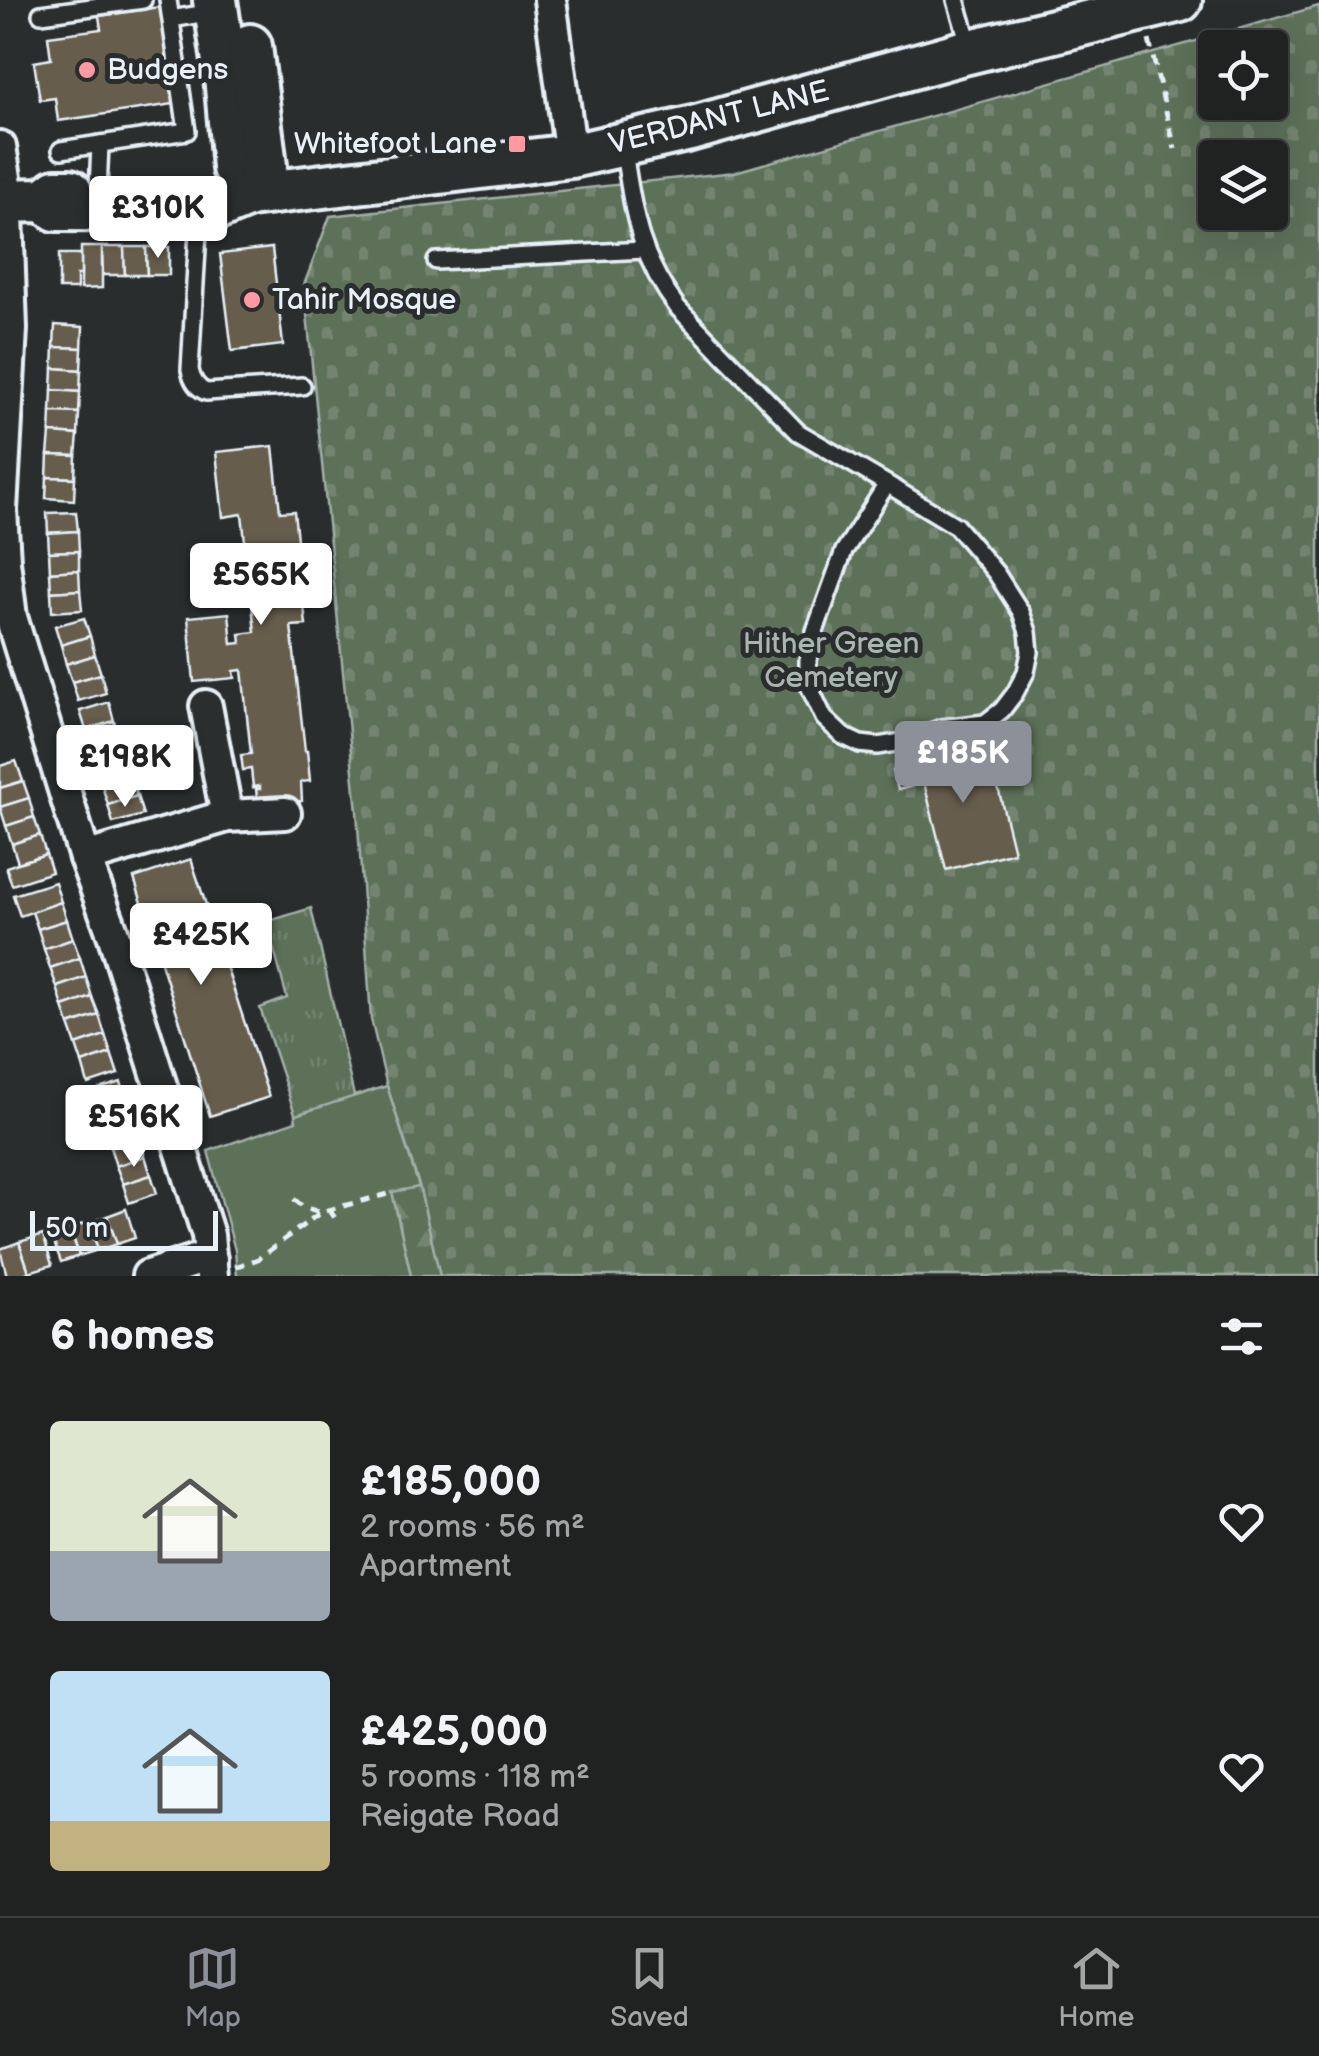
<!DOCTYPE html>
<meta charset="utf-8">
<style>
:root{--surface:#202222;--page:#2d2f2f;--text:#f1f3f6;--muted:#a2a4a5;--line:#3d3f40;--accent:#8c9099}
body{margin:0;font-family:"Balsamiq Sans",sans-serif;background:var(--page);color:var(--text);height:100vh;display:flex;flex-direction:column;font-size:38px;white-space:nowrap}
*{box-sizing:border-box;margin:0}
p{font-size:32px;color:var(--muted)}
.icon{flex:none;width:55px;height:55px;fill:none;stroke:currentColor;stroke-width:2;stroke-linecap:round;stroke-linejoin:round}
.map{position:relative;height:1276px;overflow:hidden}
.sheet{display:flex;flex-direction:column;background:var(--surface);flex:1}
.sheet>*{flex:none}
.buttons{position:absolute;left:1198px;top:30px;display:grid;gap:20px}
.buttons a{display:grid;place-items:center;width:90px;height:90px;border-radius:10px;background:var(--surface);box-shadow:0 10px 40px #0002,0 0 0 2px var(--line);font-size:50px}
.scale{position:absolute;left:30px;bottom:25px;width:188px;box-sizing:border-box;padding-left:10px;border:5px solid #e8f1f8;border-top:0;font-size:28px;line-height:35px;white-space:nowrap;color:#e8f1f8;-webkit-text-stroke:8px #2a2d2e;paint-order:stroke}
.price{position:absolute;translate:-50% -85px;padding:0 22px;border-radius:10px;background:#fff;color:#222;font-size:32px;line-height:65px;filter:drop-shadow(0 2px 5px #0008)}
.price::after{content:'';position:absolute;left:50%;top:60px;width:30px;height:22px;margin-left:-15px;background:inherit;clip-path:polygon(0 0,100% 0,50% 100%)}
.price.current{background:var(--accent);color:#fff}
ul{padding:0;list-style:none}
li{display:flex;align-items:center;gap:30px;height:250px;padding:0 50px}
li span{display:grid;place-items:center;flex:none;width:280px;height:200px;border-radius:10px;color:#555}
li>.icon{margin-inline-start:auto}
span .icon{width:120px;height:120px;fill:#fffc;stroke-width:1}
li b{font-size:42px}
h2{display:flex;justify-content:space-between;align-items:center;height:120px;padding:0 50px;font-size:42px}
.menu{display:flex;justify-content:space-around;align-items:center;height:140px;border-top:2px solid var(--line);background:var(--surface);font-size:28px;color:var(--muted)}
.menu a{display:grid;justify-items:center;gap:5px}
.menu .current{color:var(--accent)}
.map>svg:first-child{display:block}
.grass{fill:url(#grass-tufts);stroke:#a2b0a8;stroke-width:2.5}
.forest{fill:url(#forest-firs);stroke:#a2b0a8;stroke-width:2.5}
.cemetery{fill:url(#cemetery-stones);stroke:#a2b0a8;stroke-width:2.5;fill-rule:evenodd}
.park{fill:#5d6f58;stroke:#a2b0a8;stroke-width:2.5}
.building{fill:#665d4e;stroke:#e8f1f8;stroke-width:2.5}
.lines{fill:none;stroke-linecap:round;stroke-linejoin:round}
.lane-casing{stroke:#e8f1f8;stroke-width:22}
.street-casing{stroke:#e8f1f8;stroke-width:38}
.secondary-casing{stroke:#e8f1f8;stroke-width:50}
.path{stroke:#e8f1f8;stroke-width:5;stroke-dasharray:10 8;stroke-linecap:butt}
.lane{stroke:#2a2d2e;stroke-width:15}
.street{stroke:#2a2d2e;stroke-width:30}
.secondary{stroke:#2a2d2e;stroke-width:42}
.poi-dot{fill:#ff9aa2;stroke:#2a2d2e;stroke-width:4}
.labels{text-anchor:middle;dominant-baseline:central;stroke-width:10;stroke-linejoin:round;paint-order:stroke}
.poi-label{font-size:30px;fill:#e8f1f8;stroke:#2a2d2e;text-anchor:start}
.street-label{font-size:30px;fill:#e8f1f8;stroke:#2a2d2e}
.park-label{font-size:30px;fill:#a9b6b0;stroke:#2a2d2e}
</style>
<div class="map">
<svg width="1319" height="1276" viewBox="0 0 1319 1276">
<defs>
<pattern id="grass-tufts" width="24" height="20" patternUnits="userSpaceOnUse" patternTransform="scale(2.5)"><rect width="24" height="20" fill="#5d6f58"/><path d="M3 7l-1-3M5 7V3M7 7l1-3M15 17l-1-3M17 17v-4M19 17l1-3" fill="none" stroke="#748471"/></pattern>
<pattern id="forest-firs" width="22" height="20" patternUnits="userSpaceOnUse" patternTransform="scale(2.5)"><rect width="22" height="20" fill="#5d6f58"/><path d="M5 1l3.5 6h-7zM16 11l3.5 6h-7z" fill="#748471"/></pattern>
<pattern id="cemetery-stones" width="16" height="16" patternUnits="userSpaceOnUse" patternTransform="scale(2.5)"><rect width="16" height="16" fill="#5d6f58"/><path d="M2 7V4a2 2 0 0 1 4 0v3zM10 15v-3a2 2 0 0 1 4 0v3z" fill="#748471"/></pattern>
</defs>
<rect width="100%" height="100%" fill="#2a2d2e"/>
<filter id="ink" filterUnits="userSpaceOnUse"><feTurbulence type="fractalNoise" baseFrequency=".01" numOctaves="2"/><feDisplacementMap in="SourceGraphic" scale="20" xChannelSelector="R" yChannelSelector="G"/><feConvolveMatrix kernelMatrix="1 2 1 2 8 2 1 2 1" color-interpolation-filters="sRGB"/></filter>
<g filter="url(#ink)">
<polygon class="grass" points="311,908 354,1096 387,1086 419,1185 328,1206 297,1120 260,1008 287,998 273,946 269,921"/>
<polygon class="forest" points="419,1185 440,1276 411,1276 392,1191"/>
<path class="cemetery" d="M1319,6V1276H440L419,1185L387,1086L371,1019L357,811L304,285L330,216L735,172ZM1215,48H1270V102H1215ZM1215,158H1270V212H1215Z"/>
<polygon class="park" points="387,1086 419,1187 392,1192 411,1276 237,1276 235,1250 208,1151 296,1121 295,1115"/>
<g class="building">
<polygon points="160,7 174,104 58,121 55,98 40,100 34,62 51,59 48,36 101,29 99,16"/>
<polygon points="81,247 102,247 102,288 81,289"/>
<polygon points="102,247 124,247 125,275 103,275"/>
<polygon points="124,247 146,247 147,275 125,275"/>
<polygon points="146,247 169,247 169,275 147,275"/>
<polygon points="272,248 283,345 232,351 220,254"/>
<polygon points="59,254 81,254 81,275 77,275 77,289 59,289"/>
<polygon points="55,325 83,327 82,348 54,347"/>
<polygon points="54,347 82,348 81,370 53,368"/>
<polygon points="53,368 81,370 80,392 52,390"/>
<polygon points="52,390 80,392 79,413 51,412"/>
<polygon points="51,412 79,413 78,435 50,433"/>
<polygon points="50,433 78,435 76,456 48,455"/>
<polygon points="273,446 280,512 294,511 306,625 291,626 305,751 307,751 310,781 301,782 302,801 258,806 256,789 260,789 260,786 253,787 251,769 243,770 241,755 251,754 242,670 234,671 235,678 194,682 188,617 229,613 232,644 241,643 240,634 255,632 242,514 223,517 216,452"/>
<polygon points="48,455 76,456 75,478 47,477"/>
<polygon points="47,477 75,478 74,500 46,498"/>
<polygon points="76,512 78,531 48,533 47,513"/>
<polygon points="78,531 79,551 49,552 48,533"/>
<polygon points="79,551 79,570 50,572 49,552"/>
<polygon points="79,570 80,590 51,592 50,572"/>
<polygon points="80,590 82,610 52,612 51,592"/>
<polygon points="84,618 90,636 61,645 55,626"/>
<polygon points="90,636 95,655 66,664 61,645"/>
<polygon points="95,655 101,674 72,682 66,664"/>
<polygon points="101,674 106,693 78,701 72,682"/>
<polygon points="109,702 114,721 86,730 80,711"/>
<polygon points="114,721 120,740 91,748 86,730"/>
<polygon points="120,740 126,759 96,767 91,748"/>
<polygon points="988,747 1014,852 946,870 924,783 898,790 893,771"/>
<polygon points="126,759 131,777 102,786 96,767"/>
<polygon points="16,761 23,781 0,788 0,766"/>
<polygon points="131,777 137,796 108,805 102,786"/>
<polygon points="23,781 29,798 0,807 0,788"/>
<polygon points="137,796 143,815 113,823 108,805"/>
<polygon points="29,798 34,817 6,826 0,807"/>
<polygon points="34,817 40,835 12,844 6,826"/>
<polygon points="40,835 46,854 18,863 12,844"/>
<polygon points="46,854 52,872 12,885 6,867"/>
<polygon points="191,859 269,1097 210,1116 134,878"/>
<polygon points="55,882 61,902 20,916 13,895"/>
<polygon points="61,902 67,920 38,929 32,912"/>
<polygon points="67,920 73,939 44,949 38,929"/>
<polygon points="73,939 80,958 50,968 44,949"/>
<polygon points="80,958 86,977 57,987 50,968"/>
<polygon points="86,977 92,997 63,1007 57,987"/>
<polygon points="92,997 99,1015 69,1025 63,1007"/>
<polygon points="99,1015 105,1035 76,1045 69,1025"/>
<polygon points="105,1035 111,1053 82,1063 76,1045"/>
<polygon points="111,1053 118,1074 88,1084 82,1063"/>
<polygon points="121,1082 127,1100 98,1110 92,1091"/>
<polygon points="127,1100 133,1119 104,1129 98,1110"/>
<polygon points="133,1119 139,1137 110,1147 104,1129"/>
<polygon points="139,1137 145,1156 116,1166 110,1147"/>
<polygon points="145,1156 151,1175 123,1184 116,1166"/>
<polygon points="151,1175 157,1193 129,1203 123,1184"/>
<polygon points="126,1209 135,1238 117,1244 107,1216"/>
<polygon points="107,1216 117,1244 98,1250 89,1222"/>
<polygon points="89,1222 98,1250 79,1256 70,1228"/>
<polygon points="70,1228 79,1256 61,1262 51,1234"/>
<polygon points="43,1235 52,1265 29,1272 19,1242"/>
<polygon points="19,1242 29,1272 18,1276 7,1276 0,1249"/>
</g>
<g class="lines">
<g class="lane-casing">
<g id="lane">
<polyline points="956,0 970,47"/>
<polyline points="41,14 143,0"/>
<polyline points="171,19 213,12"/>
<path d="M623,145C633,209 637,254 678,308L798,432L887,484L956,526L996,573L1021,612L1028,632L1030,652L1026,672L1015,693L1002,710L985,723L941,728L902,742L878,746L860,744L843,736L824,718L808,684V660L815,631L844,551L887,484"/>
<polyline points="61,150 187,131 168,0"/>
<polyline points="98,191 100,144"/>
<path d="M199,214L190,370C192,380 197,388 206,392L302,386"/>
<polyline points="436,261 644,250"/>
</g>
</g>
<g class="street-casing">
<g id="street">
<polyline points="550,0 571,156"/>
<polyline points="0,147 6,184 11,329 1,510 4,561 11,617 85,858 113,934 208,1235 212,1276"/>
<polyline points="227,816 285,813"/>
<polyline points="85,858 227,816 206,706"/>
<polyline points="148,1276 200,1259 211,1259"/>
</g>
</g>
<g class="secondary-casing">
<g id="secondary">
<polyline points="215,0 226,75 234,168 249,195"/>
<polyline points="249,195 265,166 250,46"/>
<polyline points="44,200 56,209 199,210 215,209 249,195 571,156 690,129 959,54 1180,0"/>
<polyline points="0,201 44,200 56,191 70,191"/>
</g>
</g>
<g class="path">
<polyline points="1149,40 1175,149"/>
<polyline points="294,1199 303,1207 321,1212"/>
<polyline points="329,1209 337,1221"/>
<polyline points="235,1267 258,1259 321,1212 388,1194"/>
</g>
<use href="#lane" class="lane"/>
<use href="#street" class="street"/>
<use href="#secondary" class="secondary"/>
</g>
</g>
<g class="poi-dot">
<circle cx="87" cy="70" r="10"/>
<rect x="507" y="134" width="20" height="20" rx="5"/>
<circle cx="252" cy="300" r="10"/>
</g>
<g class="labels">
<g class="poi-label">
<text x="107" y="70">Budgens</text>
<text x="497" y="144" text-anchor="end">Whitefoot Lane</text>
<text x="272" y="300">Tahir Mosque</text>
</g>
<g class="street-label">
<text transform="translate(719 118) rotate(-14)">VERDANT LANE</text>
</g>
<g class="park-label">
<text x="831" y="644">Hither Green<tspan x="831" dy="34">Cemetery</tspan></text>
</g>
</g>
</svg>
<div class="buttons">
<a><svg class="icon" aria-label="locate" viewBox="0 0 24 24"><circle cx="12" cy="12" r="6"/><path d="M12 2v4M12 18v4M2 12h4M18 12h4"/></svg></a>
<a><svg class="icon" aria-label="layers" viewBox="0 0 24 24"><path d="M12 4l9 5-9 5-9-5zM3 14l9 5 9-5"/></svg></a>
</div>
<div class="scale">50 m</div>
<b class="price" style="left:158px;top:261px">£310K</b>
<b class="price" style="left:261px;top:628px">£565K</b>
<b class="price current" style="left:963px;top:806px">£185K</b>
<b class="price" style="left:125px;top:810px">£198K</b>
<b class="price" style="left:201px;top:988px">£425K</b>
<b class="price" style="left:134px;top:1170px">£516K</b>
</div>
<section class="sheet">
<h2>6 homes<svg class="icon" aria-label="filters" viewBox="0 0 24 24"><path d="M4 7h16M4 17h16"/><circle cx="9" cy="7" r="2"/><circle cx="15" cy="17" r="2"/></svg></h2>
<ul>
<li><span style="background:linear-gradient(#dfe7d0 65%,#9aa5b1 0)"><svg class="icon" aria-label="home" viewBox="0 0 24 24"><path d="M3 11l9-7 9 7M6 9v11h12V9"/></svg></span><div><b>£185,000</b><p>2 rooms · 56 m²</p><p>Apartment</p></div><svg class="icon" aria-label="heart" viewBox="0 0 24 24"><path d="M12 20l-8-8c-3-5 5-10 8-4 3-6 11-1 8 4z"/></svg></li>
<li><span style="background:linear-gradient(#bfe0f5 75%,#c2b280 0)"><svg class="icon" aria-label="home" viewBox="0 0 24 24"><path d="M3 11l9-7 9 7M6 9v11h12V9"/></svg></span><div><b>£425,000</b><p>5 rooms · 118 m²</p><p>Reigate Road</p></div><svg class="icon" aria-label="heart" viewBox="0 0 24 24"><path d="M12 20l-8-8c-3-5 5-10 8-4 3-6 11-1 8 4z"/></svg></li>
</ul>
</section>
<nav class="menu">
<a class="current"><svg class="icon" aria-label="map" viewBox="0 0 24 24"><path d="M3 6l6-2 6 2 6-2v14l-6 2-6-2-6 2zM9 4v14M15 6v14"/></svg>Map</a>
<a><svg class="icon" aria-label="saved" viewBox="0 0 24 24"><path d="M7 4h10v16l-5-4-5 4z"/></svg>Saved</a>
<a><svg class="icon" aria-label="home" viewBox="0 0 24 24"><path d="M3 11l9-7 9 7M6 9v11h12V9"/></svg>Home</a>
</nav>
